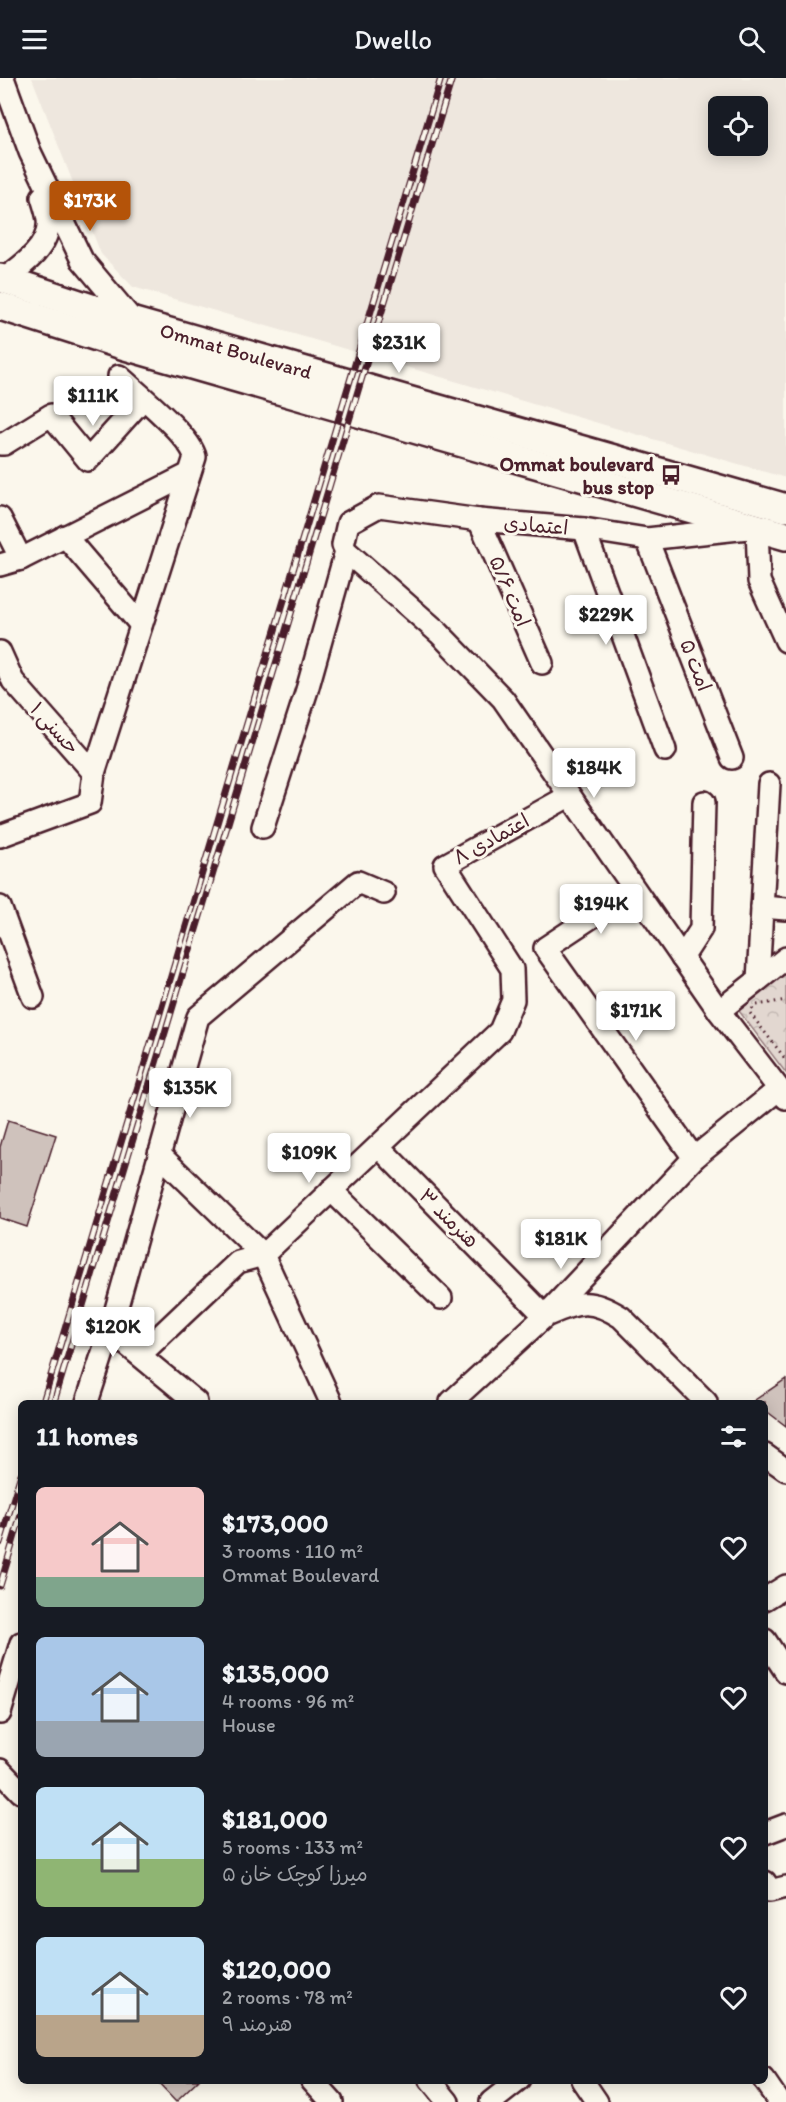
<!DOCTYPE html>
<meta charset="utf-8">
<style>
:root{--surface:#171b24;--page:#242831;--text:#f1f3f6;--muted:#9ea1a6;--accent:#b45309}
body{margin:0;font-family:Itim,"Playpen Sans Arabic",sans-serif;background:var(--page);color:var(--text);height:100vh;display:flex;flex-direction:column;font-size:22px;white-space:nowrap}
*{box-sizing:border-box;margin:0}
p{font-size:20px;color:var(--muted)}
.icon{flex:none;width:33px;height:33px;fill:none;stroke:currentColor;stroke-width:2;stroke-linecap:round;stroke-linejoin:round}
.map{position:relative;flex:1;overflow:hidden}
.sheet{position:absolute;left:18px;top:1322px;width:750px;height:684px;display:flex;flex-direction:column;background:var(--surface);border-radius:9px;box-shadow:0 3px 15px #0003}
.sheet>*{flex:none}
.tools{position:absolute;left:708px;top:18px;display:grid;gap:12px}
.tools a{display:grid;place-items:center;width:60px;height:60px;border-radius:9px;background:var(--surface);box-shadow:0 3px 15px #0003;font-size:30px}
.price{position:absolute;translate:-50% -51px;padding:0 14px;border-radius:6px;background:#fff;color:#222;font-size:20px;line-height:39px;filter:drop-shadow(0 2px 3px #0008)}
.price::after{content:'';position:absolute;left:50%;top:36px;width:18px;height:14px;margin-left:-9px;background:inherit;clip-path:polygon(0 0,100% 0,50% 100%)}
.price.selected{background:var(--accent);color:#fff}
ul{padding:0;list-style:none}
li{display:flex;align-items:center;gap:18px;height:150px;padding:0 18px}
li span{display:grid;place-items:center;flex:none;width:168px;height:120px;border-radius:9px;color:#555}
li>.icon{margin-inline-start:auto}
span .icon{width:72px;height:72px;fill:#fffc;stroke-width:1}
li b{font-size:26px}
h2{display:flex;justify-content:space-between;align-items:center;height:72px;padding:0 18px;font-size:26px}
header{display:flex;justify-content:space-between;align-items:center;height:78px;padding:0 18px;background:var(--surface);font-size:27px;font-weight:600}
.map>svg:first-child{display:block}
.built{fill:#eee7de;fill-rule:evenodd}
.park{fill:url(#park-crowns);stroke:#967b7e;stroke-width:1.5}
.building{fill:#cfc2bc;stroke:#4a1f2b;stroke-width:1.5}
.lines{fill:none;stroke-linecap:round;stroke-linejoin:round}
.minor-casing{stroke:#4a1f2b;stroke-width:26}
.major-casing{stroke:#4a1f2b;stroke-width:32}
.path{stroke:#4a1f2b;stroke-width:3;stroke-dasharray:1.5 4.5;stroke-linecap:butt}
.minor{stroke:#fbf7ec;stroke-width:21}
.major{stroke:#fbf7ec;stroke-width:27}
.rail-casing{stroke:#4a1f2b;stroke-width:7}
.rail{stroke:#fbf7ec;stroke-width:4.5;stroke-dasharray:14;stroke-linecap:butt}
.labels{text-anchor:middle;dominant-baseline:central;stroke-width:6;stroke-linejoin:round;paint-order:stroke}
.street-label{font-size:20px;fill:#4a1f2b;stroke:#fbf7ec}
.poi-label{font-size:20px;font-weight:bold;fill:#4a1f2b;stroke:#fbf7ec;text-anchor:end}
</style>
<header><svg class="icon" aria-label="menu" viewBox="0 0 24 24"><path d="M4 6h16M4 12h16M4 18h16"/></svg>Dwello<svg class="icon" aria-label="search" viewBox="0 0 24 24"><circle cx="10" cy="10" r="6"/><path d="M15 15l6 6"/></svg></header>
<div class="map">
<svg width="786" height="2024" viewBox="0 0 786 2024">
<defs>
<pattern id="park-crowns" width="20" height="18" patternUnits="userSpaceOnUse" patternTransform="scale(1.5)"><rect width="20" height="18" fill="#e2d7d0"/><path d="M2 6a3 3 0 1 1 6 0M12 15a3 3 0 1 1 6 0" fill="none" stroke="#c3b8b3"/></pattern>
</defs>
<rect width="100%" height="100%" fill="#fbf7ec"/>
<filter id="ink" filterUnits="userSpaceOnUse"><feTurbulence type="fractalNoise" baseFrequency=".0167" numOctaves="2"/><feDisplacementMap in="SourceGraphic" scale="12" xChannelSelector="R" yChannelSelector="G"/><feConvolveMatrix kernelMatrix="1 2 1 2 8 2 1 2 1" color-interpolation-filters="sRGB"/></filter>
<g filter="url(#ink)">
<path class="built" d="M32,0H786V400L133,209L101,176ZM718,28H758V68H718Z"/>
<polygon class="park" points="786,893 786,995 736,929"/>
<g class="building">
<polygon points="8,1042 56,1057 27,1149 0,1140 0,1069"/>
<polygon points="786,1301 786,1348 765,1332 765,1324 752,1324"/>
<polygon points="155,2002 199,2002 176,2024"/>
</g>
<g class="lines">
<g class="minor-casing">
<g id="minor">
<polyline points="3,0 30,74 82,182 134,244"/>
<path d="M4,201C22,188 51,168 48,142C47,134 44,126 42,119"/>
<polyline points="0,366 4,366 51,337 88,382 143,321"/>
<polyline points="0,440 21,481"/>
<polyline points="479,442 542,585"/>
<polyline points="584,451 665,672"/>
<polyline points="65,458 141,547"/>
<polyline points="647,461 732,680"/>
<polyline points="0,487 21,481 189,396"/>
<polyline points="786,563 759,503 757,449 647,461 584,451 479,442 379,428 348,445 343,467 346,473 439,555 503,621 719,933 786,1020"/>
<polyline points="0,574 13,603 94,695"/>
<polyline points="263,749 307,612 346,473"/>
<path d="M0,758L90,725L94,695L195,379C191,358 136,314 119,298"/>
<polyline points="634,811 545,870 694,1080"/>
<polyline points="0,829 33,919"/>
<polyline points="762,829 786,831"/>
<polyline points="682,880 701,851 704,724"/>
<polyline points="758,902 769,706"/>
<polyline points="719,933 786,880"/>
<path d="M379,1069L545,1238C579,1224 589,1219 621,1239L706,1324"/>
<polyline points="159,1076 263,1177"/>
<polyline points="331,1112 441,1220"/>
<polyline points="110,1253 196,1324"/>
<polyline points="140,1277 238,1184 263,1177"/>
<polyline points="87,1324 110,1253 198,939 358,804 384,815"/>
<polyline points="331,1324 263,1177 500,953 513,922 512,891 445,787 569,718"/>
<polyline points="451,1324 545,1238 694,1080 779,1011"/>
<polyline points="765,1377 786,1392"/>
<polyline points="765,1521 786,1508"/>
<polyline points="765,1562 786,1594"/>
<polyline points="0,1635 21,1565"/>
<polyline points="0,1692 21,1714"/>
<polyline points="765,1755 786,1747"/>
<polyline points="765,1804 770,1813 786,1809"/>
<polyline points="312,2002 332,2024"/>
<polyline points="430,2002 448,2024"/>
<polyline points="582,2002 597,2024"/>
<polyline points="764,2002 779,2024"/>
<polyline points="491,2024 519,2002"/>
</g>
</g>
<g class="major-casing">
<g id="major">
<polyline points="0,200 134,244 786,430"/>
<polyline points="0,228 122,267 786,458"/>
</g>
</g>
<g class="path">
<polyline points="757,927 786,922"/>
<polyline points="753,930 750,935 784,979 786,978"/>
</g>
<use href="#minor" class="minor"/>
<use href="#major" class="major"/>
<g class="rail-casing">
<g id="rail">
<polyline points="43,1324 441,0"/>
<polyline points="54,1324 452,0"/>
<polyline points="0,1465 21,1396"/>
<polyline points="0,1508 21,1437"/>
</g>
</g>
<use href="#rail" class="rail"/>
</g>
</g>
<defs>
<g id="bus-bare" transform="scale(1.62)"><path d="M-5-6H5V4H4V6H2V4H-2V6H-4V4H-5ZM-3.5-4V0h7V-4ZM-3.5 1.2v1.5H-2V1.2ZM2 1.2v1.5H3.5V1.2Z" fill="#4a1f2b" stroke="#fbf7ec" stroke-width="2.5" paint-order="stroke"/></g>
</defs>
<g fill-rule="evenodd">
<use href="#bus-bare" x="671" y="397"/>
</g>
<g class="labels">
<g class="street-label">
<text transform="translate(236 273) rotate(16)">Ommat Boulevard</text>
<text transform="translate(536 447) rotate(5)">اعتمادی</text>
<text transform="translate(510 513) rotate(67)">امت ۵/۶</text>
<text transform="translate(696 587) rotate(69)">امت ۵</text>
<text transform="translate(55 650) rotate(48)">حسنی ۱</text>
<text transform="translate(491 761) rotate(-29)">اعتمادی ۸</text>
<text transform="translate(449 1140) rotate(45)">هنرمند ۳</text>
</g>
<g class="poi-label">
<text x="654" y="386">Ommat boulevard<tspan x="654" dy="23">bus stop</tspan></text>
</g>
</g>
</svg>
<div class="tools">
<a><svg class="icon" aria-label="locate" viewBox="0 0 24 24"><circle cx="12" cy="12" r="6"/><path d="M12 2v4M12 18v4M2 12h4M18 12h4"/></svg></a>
</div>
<b class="price selected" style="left:90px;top:154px">$173K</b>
<b class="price" style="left:399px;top:296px">$231K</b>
<b class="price" style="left:93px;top:349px">$111K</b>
<b class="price" style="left:606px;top:568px">$229K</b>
<b class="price" style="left:594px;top:721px">$184K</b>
<b class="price" style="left:601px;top:857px">$194K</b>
<b class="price" style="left:636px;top:964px">$171K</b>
<b class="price" style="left:190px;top:1041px">$135K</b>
<b class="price" style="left:309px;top:1106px">$109K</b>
<b class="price" style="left:561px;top:1192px">$181K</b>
<b class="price" style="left:113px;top:1280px">$120K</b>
<section class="sheet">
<h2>11 homes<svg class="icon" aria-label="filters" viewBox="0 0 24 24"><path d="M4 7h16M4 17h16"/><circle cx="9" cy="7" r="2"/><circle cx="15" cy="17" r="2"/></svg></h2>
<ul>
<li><span style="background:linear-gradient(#f6c9c9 75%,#7fa58c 0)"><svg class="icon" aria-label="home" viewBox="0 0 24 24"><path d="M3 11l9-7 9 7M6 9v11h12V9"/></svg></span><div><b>$173,000</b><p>3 rooms · 110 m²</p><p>Ommat Boulevard</p></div><svg class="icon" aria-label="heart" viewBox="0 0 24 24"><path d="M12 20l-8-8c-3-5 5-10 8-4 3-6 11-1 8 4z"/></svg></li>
<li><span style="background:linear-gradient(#a9c7e8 70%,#9aa5b1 0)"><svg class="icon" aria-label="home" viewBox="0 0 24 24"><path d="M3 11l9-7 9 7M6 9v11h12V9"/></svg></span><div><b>$135,000</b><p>4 rooms · 96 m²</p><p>House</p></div><svg class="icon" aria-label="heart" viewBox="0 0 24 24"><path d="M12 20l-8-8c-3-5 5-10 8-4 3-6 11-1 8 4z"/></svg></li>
<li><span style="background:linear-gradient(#bfe0f5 60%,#8fb573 0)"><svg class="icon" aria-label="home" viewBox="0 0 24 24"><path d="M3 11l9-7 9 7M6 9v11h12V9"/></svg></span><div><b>$181,000</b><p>5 rooms · 133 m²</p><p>میرزا کوچک خان ۵</p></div><svg class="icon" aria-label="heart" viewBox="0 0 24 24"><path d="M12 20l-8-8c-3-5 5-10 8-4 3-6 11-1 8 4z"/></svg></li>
<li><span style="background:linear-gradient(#bfe0f5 65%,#b9a48a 0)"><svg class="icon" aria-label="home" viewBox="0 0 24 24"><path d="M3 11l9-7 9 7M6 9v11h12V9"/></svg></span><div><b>$120,000</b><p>2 rooms · 78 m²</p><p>هنرمند ۹</p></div><svg class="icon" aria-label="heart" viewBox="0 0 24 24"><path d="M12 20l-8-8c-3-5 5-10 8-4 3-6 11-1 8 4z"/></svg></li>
</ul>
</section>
</div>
